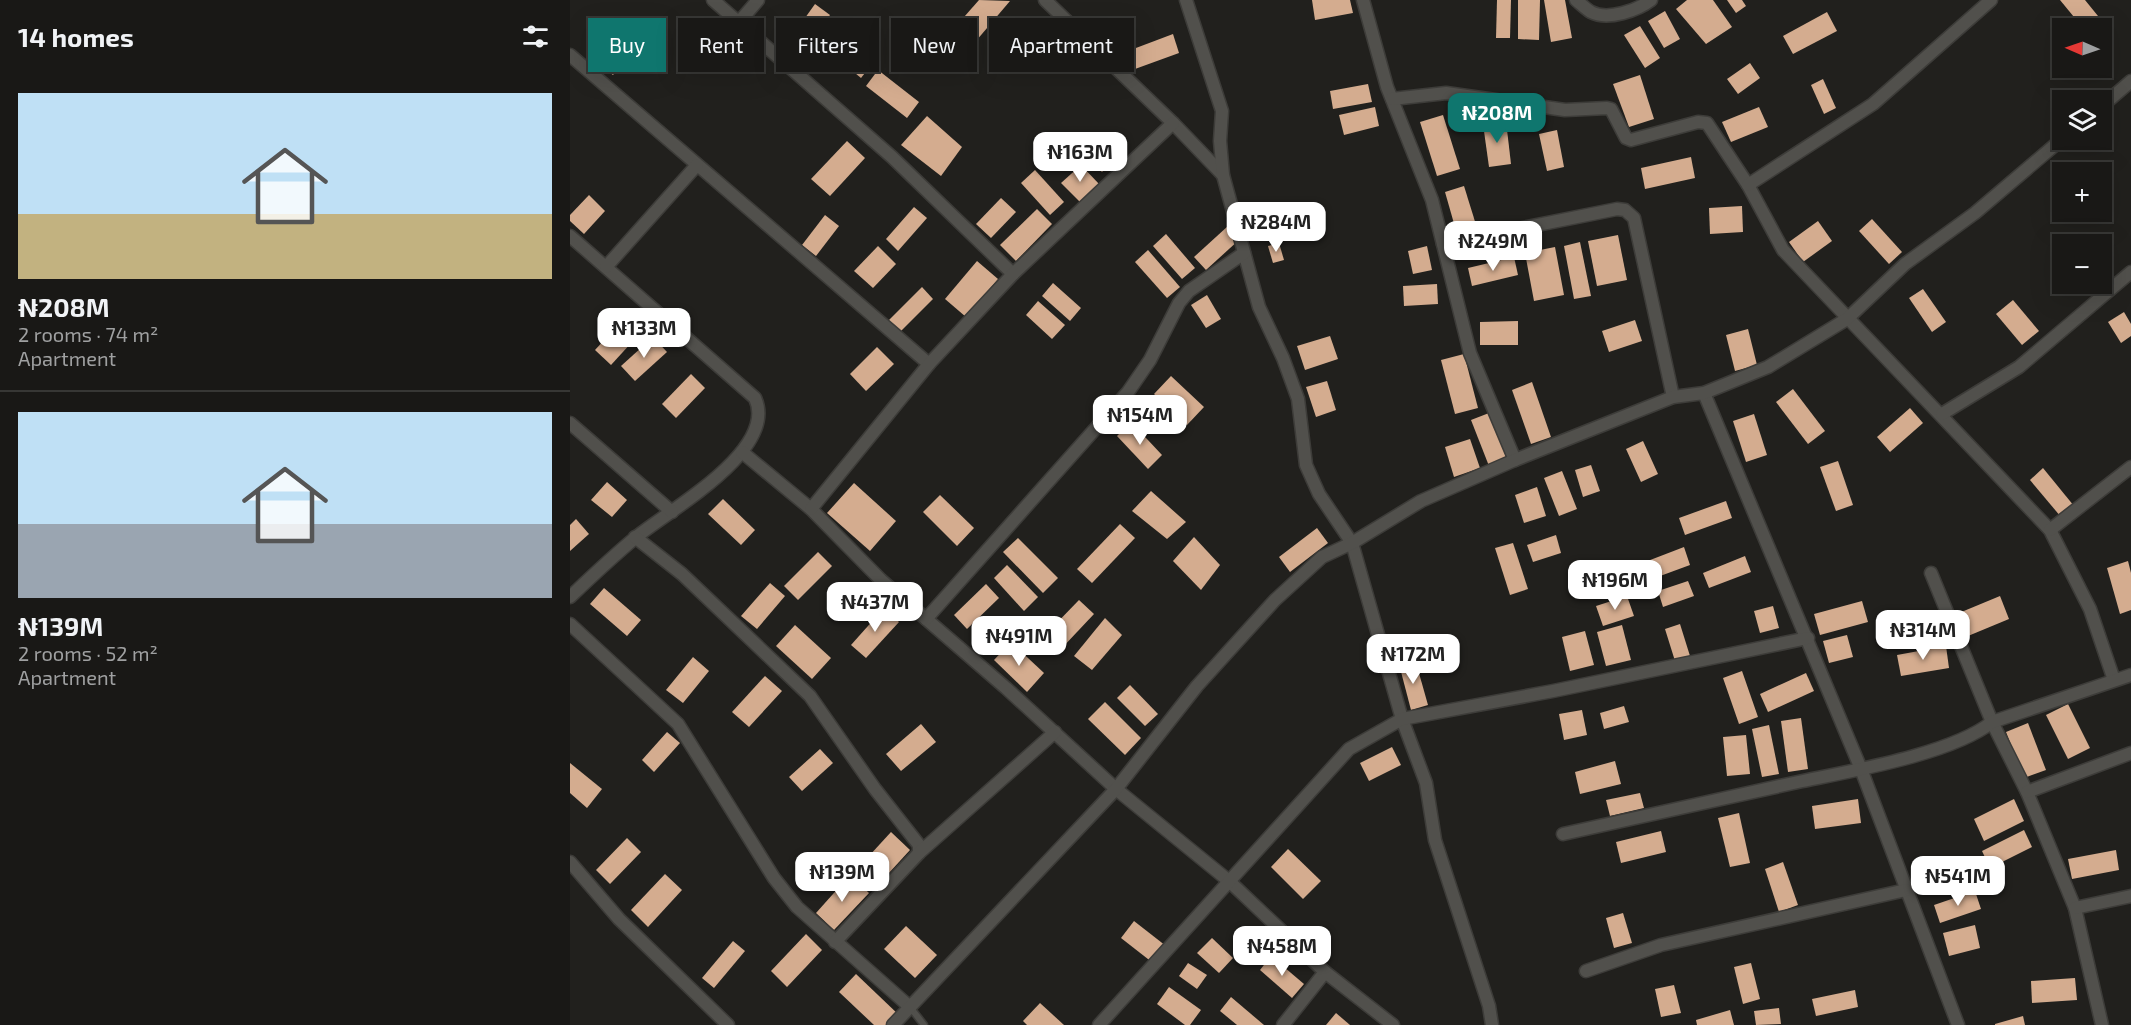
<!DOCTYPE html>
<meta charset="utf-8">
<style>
:root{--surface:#191816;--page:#262523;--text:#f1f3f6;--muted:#9fa0a1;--line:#373735;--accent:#0f766e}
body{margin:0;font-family:"Exo 2",sans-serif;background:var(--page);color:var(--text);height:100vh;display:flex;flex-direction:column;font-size:22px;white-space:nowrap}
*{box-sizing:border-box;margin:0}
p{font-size:20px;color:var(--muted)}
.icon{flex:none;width:33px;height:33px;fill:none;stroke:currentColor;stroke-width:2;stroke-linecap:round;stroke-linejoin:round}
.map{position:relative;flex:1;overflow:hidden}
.details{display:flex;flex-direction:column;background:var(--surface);width:570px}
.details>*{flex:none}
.hud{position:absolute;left:18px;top:18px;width:570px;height:54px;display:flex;gap:12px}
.needle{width:39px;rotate:272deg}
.buttons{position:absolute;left:1482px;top:18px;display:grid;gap:12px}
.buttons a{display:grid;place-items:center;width:60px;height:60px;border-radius:0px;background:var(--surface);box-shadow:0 6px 24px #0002,0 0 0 2px var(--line);font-size:30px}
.price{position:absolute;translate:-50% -51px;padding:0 14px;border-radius:12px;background:#fff;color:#222;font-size:20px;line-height:39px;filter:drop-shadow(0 2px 3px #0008)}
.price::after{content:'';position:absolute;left:50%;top:36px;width:18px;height:14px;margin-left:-9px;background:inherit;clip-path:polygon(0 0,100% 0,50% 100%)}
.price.on{background:var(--accent);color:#fff}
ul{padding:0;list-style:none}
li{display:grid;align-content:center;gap:12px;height:318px;padding:0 18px}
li+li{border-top:2px solid var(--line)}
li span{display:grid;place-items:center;height:186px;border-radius:0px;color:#555}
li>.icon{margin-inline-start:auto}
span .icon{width:108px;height:108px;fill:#fffc;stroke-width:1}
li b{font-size:26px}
h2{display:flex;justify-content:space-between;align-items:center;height:72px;padding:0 18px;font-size:26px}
.pill{padding:0 21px;border-radius:0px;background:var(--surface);box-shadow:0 6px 24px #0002,0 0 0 2px var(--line);font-size:21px;line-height:54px}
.pill.on{background:var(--accent);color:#fff}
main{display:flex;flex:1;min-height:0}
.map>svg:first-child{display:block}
.building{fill:#d4ac8f}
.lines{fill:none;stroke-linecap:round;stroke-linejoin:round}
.lane-casing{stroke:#3d3c39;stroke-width:9}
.street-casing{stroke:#3d3c39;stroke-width:15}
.lane{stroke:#51504c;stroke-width:6}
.street{stroke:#51504c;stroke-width:12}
</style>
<main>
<section class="details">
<h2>14 homes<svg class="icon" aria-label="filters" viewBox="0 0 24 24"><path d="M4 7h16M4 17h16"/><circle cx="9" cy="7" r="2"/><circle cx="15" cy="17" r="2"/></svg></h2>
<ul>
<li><span style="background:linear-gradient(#bfe0f5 65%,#c2b280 0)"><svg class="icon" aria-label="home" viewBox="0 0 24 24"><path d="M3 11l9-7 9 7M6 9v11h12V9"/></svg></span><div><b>₦208M</b><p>2 rooms · 74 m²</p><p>Apartment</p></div></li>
<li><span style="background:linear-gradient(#bfe0f5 60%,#9aa5b1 0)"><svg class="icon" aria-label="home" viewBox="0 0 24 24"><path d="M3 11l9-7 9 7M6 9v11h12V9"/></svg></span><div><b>₦139M</b><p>2 rooms · 52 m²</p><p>Apartment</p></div></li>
</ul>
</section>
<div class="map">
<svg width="1561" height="1025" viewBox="0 0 1561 1025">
<rect width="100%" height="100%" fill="#21201d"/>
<g class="building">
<polygon points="409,0 440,1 406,41 387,25"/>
<polygon points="742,0 780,0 783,13 745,20"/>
<polygon points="927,0 941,0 940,38 926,38"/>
<polygon points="948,0 970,0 969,40 948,39"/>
<polygon points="974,0 995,0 1002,38 981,42"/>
<polygon points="1117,0 1143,0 1162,27 1136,44 1106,9"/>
<polygon points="1157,0 1172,0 1176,6 1166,13"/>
<polygon points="1490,0 1515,0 1528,16 1513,28"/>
<polygon points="245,4 260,15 235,50 220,39"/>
<polygon points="1095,11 1110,39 1094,48 1078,21"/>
<polygon points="1257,12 1267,31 1223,54 1213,36"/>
<polygon points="1070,26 1090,58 1075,68 1054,35"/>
<polygon points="48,34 64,46 43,75 27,63"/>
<polygon points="603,34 609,53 565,69 558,51"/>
<polygon points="268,35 302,64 291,78 256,49"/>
<polygon points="1180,63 1190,78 1168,94 1157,79"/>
<polygon points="308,70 349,102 337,118 296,86"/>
<polygon points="1070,75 1084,119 1059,127 1043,84"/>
<polygon points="1253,79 1266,108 1254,114 1241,85"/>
<polygon points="798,84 802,102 763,109 760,91"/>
<polygon points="805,107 809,126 774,135 769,115"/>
<polygon points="1189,107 1198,127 1161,142 1152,122"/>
<polygon points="873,115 890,169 867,176 850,122"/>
<polygon points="357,116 392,147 371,176 331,145"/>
<polygon points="936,121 941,164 919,167 913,124"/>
<polygon points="987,130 994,167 977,171 969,134"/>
<polygon points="277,141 295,158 260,196 241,179"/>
<polygon points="526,143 543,161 532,172 514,155"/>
<polygon points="1121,157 1125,178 1075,189 1071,168"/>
<polygon points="511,165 529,184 510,202 491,183"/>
<polygon points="465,170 494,202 480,215 451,183"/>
<polygon points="894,186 907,228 887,234 875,192"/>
<polygon points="19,195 35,211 14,234 0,221 0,215"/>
<polygon points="431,198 446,212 421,238 406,224"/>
<polygon points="1172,206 1173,232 1140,234 1139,208"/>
<polygon points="344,207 357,218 328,251 316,239"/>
<polygon points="467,209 482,224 446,261 430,245"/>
<polygon points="701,211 703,227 689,229 687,212"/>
<polygon points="255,215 269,226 246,256 232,245"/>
<polygon points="1302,219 1332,252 1319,264 1289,231"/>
<polygon points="1248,221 1262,241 1233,262 1219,242"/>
<polygon points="658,226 670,239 636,270 624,257"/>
<polygon points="596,234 625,268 612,279 583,246"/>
<polygon points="1048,235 1057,280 1027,286 1018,241"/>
<polygon points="1010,242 1021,296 1004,299 994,246"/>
<polygon points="709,243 714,260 703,263 698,246"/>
<polygon points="308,246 326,264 303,288 284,271"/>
<polygon points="857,246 862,270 843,274 838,251"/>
<polygon points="985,247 994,295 964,301 955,253"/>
<polygon points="578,250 610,287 597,298 565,262"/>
<polygon points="944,257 948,275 902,286 898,268"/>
<polygon points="407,261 428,279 396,317 375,299"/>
<polygon points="483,283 511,308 500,321 472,296"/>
<polygon points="867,284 868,304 834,306 833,286"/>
<polygon points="352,287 363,299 329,333 318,321"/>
<polygon points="1353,289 1376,322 1362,332 1339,298"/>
<polygon points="637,295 651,319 636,328 621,305"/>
<polygon points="1443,300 1469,331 1452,345 1426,314"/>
<polygon points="468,301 495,325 482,339 456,315"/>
<polygon points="1554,312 1561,324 1561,336 1551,343 1538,322"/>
<polygon points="57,315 73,330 41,365 25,350"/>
<polygon points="1065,320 1072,341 1039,352 1032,331"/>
<polygon points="948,321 948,345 910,345 910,322"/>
<polygon points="1178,329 1187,365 1165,371 1156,335"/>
<polygon points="760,336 768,359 735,370 727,346"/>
<polygon points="83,337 97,352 65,381 51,366"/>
<polygon points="307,347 324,364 296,391 280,374"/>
<polygon points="894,354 908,408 885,414 871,360"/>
<polygon points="121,374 135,388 106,418 92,404"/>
<polygon points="601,376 634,407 617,425 584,394"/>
<polygon points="757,381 766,410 746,417 736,387"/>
<polygon points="962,382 981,437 961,444 942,390"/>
<polygon points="1223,389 1255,431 1238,444 1206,402"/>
<polygon points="580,401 597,418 584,431 567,414"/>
<polygon points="1340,408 1353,423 1320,452 1307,437"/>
<polygon points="919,413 937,459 919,466 901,420"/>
<polygon points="1184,414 1197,455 1176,462 1163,421"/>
<polygon points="561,422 592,455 578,469 547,436"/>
<polygon points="900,439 910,468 884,477 875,447"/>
<polygon points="1073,441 1088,474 1071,482 1056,449"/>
<polygon points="1268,461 1283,505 1266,511 1250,467"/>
<polygon points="1021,465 1030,491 1013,497 1005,470"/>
<polygon points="1473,468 1504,506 1491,517 1460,480"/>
<polygon points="992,471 1007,509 989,516 974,478"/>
<polygon points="37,482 57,500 42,517 21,500"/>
<polygon points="284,483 326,521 300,551 257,513"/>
<polygon points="967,487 976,516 954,523 945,495"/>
<polygon points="581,491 616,522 597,539 562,511"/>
<polygon points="370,495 404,528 387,546 353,512"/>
<polygon points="153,499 185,530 171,545 138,514"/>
<polygon points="1156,501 1162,518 1115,535 1109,518"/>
<polygon points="6,519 19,534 0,551 0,525"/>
<polygon points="550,524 565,538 522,583 507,569"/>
<polygon points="747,528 758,543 720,572 709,557"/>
<polygon points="986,535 991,553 963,562 957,545"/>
<polygon points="624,537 650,565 631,590 603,561"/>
<polygon points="448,538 488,578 473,593 433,552"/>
<polygon points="943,543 958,589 940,595 925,548"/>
<polygon points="1114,547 1120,565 1082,579 1075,562"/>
<polygon points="248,552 262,566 228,600 214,586"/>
<polygon points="1175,556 1181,572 1139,588 1133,573"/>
<polygon points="1558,561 1561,573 1561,610 1550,614 1537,568"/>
<polygon points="437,565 468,597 454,611 424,578"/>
<polygon points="1118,581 1124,596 1093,607 1088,591"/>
<polygon points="200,583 215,596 187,629 171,616"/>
<polygon points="416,584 429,598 397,629 384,615"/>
<polygon points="34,588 71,620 57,636 20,604"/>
<polygon points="1057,596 1064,616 1033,626 1026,606"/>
<polygon points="1430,596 1439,619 1398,636 1389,613"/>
<polygon points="509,600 524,614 491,649 476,634"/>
<polygon points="1292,601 1298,622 1250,635 1244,614"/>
<polygon points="1203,606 1209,628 1190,633 1184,611"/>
<polygon points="314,608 329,622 296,658 281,645"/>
<polygon points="1365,615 1369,635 1320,646 1315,625"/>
<polygon points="535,618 552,635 522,670 504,656"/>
<polygon points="1110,624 1120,656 1105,661 1095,629"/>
<polygon points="225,625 261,658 242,679 206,646"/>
<polygon points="1052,625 1061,660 1036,666 1027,632"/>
<polygon points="1015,631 1024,665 1000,671 992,637"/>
<polygon points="1277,635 1283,657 1259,663 1253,641"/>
<polygon points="441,642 474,673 457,692 424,660"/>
<polygon points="1376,646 1379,668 1331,676 1327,655"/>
<polygon points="123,657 139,671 113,703 96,690"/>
<polygon points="845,659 858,705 841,710 829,664"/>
<polygon points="1172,671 1188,717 1169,724 1153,678"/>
<polygon points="1236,673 1244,691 1198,712 1190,694"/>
<polygon points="195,676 212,691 179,727 162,712"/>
<polygon points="560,685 588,714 575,726 547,698"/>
<polygon points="535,702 571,738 555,755 518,719"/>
<polygon points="1498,704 1520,748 1498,759 1476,715"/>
<polygon points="1054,706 1059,722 1034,729 1030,713"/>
<polygon points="1012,710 1017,735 994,740 989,714"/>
<polygon points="1231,718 1238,769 1218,772 1211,721"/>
<polygon points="1458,723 1476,770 1454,778 1436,732"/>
<polygon points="351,724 366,742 331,771 316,754"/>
<polygon points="1199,725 1209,774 1192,777 1182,729"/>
<polygon points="97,732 110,743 84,772 72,760"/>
<polygon points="1176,735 1180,774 1157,776 1153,737"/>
<polygon points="822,747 831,765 799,781 790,763"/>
<polygon points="250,749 263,763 232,791 219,777"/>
<polygon points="1045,761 1051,784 1010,794 1005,772"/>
<polygon points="0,763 32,789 17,808 0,793"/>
<polygon points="1070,793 1074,808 1040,816 1036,800"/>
<polygon points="1288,799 1291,823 1245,829 1242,806"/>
<polygon points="1444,799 1454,821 1414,841 1404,819"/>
<polygon points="1169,813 1180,863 1160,867 1148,818"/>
<polygon points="1454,830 1462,847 1420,868 1412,851"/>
<polygon points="1091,831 1096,852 1051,863 1046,842"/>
<polygon points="321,832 340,850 307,886 288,868"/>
<polygon points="57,838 71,852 40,884 26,870"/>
<polygon points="718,849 751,881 733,899 701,867"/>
<polygon points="1546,850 1549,870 1502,879 1498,859"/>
<polygon points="1213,862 1228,905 1209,912 1195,869"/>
<polygon points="95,874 112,890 78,927 61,910"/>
<polygon points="280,875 299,893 264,930 246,913"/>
<polygon points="1405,891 1411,909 1370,923 1364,905"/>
<polygon points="1053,913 1062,943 1044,948 1036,918"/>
<polygon points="564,921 596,946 583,963 551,938"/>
<polygon points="1405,925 1410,948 1379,956 1373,933"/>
<polygon points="336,926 367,955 345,978 314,949"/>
<polygon points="236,934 252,950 217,987 201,971"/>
<polygon points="642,938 663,958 649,973 627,953"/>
<polygon points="163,941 175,951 144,988 132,978"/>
<polygon points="701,956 734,984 722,998 690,970"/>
<polygon points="618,963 637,975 627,989 609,976"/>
<polygon points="1181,963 1190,999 1173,1004 1164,967"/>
<polygon points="286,974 330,1016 321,1025 304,1025 269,992"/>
<polygon points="1505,978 1507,1000 1462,1003 1461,981"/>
<polygon points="1104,985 1111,1013 1091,1017 1085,989"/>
<polygon points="599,987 631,1010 620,1025 615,1025 587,1004"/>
<polygon points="1285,990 1288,1007 1246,1016 1242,999"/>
<polygon points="661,997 694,1025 667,1025 650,1011"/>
<polygon points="470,1003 494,1025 457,1025 453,1021"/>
<polygon points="1209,1008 1211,1024 1186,1025 1184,1011"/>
<polygon points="1160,1010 1164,1025 1127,1025 1126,1020"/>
<polygon points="766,1013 780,1025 756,1025"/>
<polygon points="1453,1016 1455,1025 1425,1025 1425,1024"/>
</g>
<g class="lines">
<g class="lane-casing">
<polyline id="lane" points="340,1007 354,1025"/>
</g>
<g class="street-casing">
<g id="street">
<polyline points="143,0 322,157 443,274"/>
<polyline points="475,0 603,123 653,175"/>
<polyline points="616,0 652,111 650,141 653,175 689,307 713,358 728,399 736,465 749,494 782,543 832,719 856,783 865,840 919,1006 922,1025"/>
<polyline points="793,0 817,87 862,200 900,353 945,460"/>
<path d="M1006,0C1011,4 1016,9 1021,12C1038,21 1068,10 1081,0"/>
<polyline points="170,21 188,0"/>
<polyline points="0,55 359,364"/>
<polyline points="822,99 876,93 995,110 1037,108 1041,109 1056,138 1061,140 1128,122 1137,123 1178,185 1213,250 1480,530 1520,609 1544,680"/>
<polyline points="1532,106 1561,81"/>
<polyline points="1178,185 1303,104 1421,0"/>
<path d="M0,236L185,398C209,450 99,510 65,538C42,557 21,577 0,597"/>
<polyline points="873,244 1047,209 1055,210 1064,218 1103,397"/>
<polyline points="36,267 127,165"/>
<polyline points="1134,393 1291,769 1388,1025"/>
<polyline points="1372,414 1449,367 1561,272"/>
<polyline points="0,423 102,512"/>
<polyline points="172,452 241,509 311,580 436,688 546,789 659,881 755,972 823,1025"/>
<polyline points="241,509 359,364 443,274 603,123"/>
<polyline points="1480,530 1561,467"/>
<polyline points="65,537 112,574 240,696 305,789 349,845 349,853"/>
<polyline points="1361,573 1422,722 1457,792 1505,908 1532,1025"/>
<polyline points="356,619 558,392 580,360 609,303 619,291 674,253"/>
<polyline points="0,624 108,724 204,878 227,907 340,1007"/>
<polyline points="1457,792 1561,753"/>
<path d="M993,834C1071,817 1150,799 1228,782C1281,771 1382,754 1422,722L1561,675"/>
<polyline points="0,862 49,919 158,1025"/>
<polyline points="1505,908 1561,896"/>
<polyline points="265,942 349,853 485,732"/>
<polyline points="1016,971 1091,945 1336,890"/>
<polyline points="323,1025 546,789 627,686 705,600 752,557 782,543 851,501 945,460 1103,397 1134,393 1198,367 1277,319 1335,264 1405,213 1492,139"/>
<polyline points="529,1025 779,749 832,719 983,691 1238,638"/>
<polyline points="713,1025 755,972"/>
</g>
</g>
<use href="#lane" class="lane"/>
<use href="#street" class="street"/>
</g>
</svg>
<div class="buttons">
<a><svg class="needle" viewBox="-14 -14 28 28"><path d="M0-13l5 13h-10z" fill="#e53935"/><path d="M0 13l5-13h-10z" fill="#9fa0a1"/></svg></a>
<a><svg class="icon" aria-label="layers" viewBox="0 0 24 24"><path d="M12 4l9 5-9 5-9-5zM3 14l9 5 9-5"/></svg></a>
<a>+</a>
<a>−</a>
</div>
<b class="price on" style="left:927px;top:144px">₦208M</b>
<b class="price" style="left:510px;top:183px">₦163M</b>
<b class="price" style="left:706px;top:253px">₦284M</b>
<b class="price" style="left:923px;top:272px">₦249M</b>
<b class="price" style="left:74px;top:359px">₦133M</b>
<b class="price" style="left:570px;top:446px">₦154M</b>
<b class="price" style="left:1045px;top:611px">₦196M</b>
<b class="price" style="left:305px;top:633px">₦437M</b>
<b class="price" style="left:1353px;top:661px">₦314M</b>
<b class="price" style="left:449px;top:667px">₦491M</b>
<b class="price" style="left:843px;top:685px">₦172M</b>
<b class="price" style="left:272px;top:903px">₦139M</b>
<b class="price" style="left:1388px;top:907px">₦541M</b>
<b class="price" style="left:712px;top:977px">₦458M</b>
<div class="hud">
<a class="pill on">Buy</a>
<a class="pill">Rent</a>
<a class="pill">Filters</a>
<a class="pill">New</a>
<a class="pill">Apartment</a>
</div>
</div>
</main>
